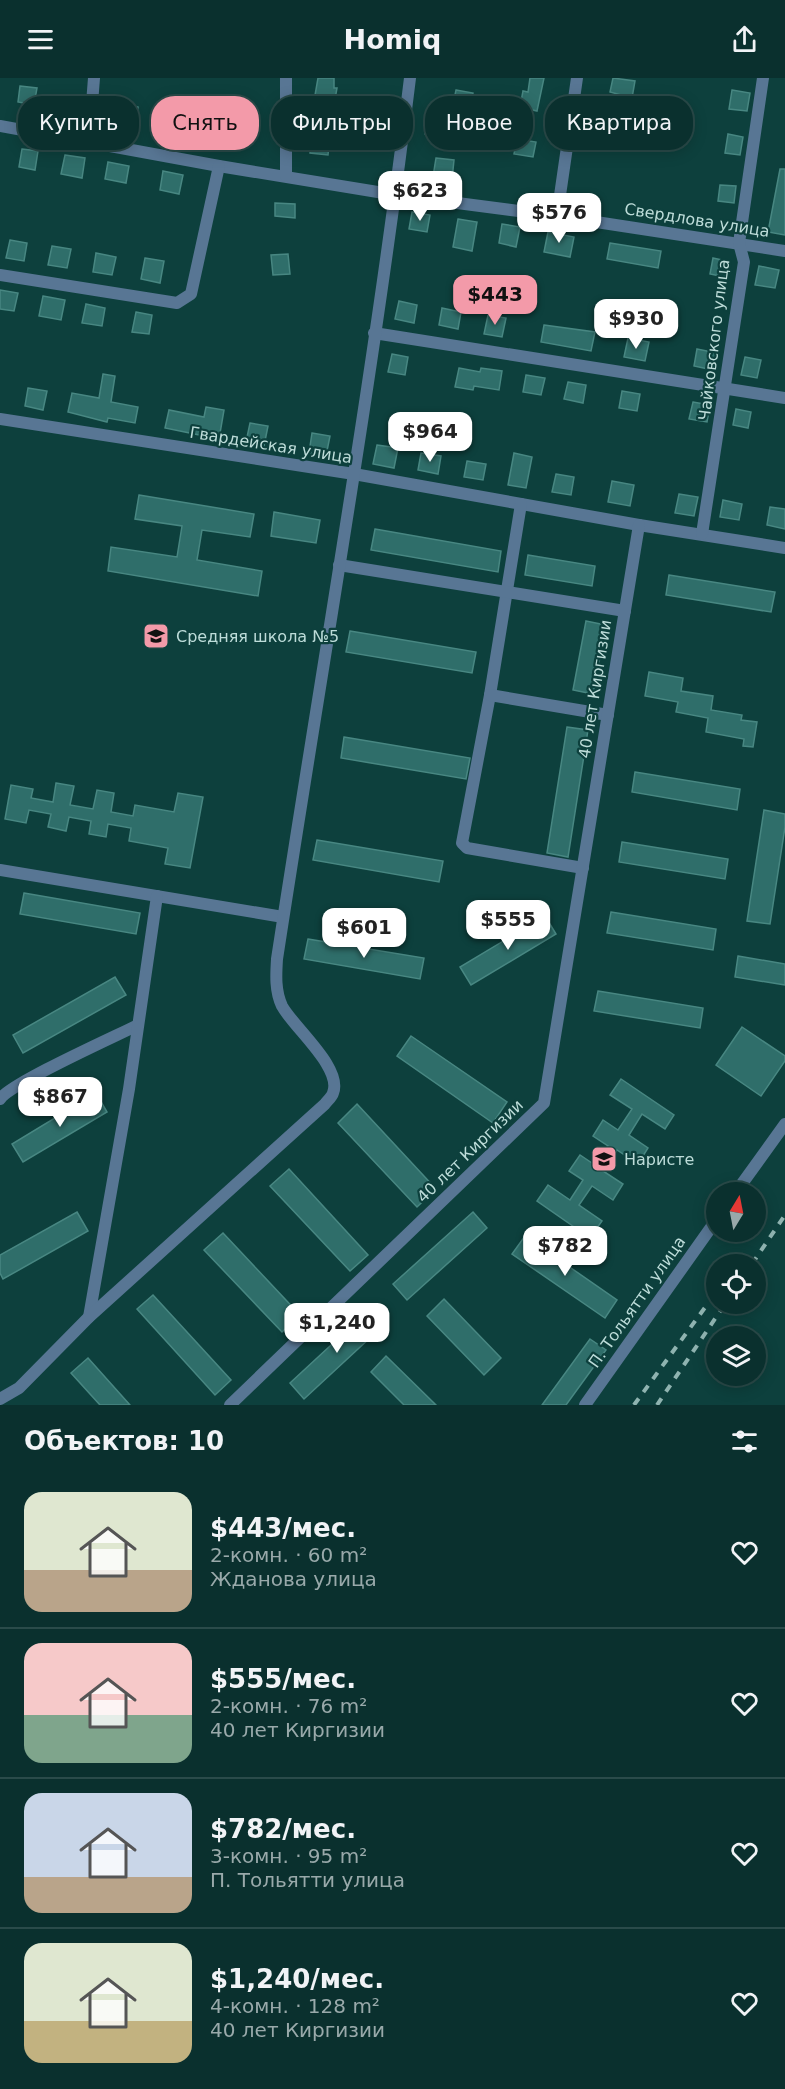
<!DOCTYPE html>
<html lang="ru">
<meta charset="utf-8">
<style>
:root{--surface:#0a302e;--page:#133836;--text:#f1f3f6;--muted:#99a9aa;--line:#2a4b4a;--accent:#f39aa9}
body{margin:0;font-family:"DejaVu Sans",sans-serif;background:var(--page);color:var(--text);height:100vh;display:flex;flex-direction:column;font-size:22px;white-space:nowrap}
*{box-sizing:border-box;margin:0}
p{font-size:20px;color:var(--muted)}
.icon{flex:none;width:33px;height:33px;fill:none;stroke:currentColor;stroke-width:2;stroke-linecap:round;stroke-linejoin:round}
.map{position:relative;height:1327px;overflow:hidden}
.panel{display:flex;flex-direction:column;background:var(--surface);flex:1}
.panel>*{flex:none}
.guide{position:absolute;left:18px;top:18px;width:750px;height:54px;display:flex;gap:12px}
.needle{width:39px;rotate:10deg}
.buttons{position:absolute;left:706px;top:1104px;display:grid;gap:12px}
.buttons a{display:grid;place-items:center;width:60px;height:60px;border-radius:50%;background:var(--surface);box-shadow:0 3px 15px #0003,0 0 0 2px var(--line);font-size:30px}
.price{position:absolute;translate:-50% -51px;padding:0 14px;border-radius:12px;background:#fff;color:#222;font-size:20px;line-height:39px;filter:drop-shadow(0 2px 3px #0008)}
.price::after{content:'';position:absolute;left:50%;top:36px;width:18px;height:14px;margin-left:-9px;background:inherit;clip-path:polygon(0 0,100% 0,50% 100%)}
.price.selected{background:var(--accent);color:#111}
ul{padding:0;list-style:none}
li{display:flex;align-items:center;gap:18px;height:150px;padding:0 24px}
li+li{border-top:2px solid var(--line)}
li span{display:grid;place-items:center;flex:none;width:168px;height:120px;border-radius:18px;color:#555}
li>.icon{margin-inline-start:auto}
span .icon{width:72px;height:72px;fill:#fffc;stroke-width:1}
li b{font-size:26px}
h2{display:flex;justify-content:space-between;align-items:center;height:72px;padding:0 24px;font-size:26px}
.chip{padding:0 21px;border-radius:24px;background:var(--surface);box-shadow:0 3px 15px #0003,0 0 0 2px var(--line);font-size:21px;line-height:54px}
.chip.selected{background:var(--accent);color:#111}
header{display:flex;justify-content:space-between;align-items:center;height:78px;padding:0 24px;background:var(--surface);font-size:27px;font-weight:700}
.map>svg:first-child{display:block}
.building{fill:#2f6e6a;stroke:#488782;stroke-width:1.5}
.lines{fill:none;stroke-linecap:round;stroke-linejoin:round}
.minor{stroke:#587694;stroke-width:12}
.rail{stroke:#8fb3b0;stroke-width:4;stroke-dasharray:8 8;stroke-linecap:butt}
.labels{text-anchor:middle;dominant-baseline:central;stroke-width:4.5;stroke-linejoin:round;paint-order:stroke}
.street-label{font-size:16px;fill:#bddcd9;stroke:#0d403d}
.poi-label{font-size:16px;fill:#bddcd9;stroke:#0d403d;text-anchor:start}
</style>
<header><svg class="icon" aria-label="menu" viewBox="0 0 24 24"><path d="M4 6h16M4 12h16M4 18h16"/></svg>Homiq<svg class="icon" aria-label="share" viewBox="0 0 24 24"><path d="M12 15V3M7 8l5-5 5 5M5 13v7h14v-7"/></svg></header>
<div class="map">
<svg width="785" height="1327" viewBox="0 0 785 1327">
<rect width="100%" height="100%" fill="#0d403d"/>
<g class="building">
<polygon points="318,0 334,0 334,10 337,10 334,27 314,23"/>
<polygon points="530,0 544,0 537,33 520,29 523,13 528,14"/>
<polygon points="613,0 635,3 632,20 610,14"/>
<polygon points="20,8 37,10 34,27 18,24"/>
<polygon points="456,12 473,15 469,34 452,31"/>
<polygon points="732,12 750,15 747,33 729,31"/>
<polygon points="55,19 74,22 71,39 53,37"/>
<polygon points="170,25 191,28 187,57 166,54"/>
<polygon points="120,26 138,29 135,50 116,47"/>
<polygon points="430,33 449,36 445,60 425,56"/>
<polygon points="605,36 626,39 625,52 604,49"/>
<polygon points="233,46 247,48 244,67 230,64"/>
<polygon points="312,55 330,57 328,77 310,75"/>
<polygon points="728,56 743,59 740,77 725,75"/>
<polygon points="517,61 536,64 533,79 514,76"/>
<polygon points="22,71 38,73 35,92 19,89"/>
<polygon points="65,77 85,80 82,100 61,96"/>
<polygon points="436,80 454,82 452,102 433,99"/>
<polygon points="108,84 129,88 126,105 105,101"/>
<polygon points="780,91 785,91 785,157 768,154"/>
<polygon points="163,93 183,97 179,116 160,112"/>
<polygon points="720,107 736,108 734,125 718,123"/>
<polygon points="275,125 295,126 295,140 275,138"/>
<polygon points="412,134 430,137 427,154 409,151"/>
<polygon points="458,141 477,144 472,173 453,169"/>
<polygon points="502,146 520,149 516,169 499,165"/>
<polygon points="548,154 574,159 570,179 544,174"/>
<polygon points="10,162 27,165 24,183 6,180"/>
<polygon points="610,165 661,173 658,190 607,181"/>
<polygon points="52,168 71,171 67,190 48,187"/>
<polygon points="96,175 116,179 112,197 93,194"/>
<polygon points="288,176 290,196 273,197 271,177"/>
<polygon points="145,180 164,183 160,205 141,201"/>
<polygon points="713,180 727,183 725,199 710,196"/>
<polygon points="759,188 779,192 775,210 755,207"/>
<polygon points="0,212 18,215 14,233 0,231"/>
<polygon points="43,218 65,222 61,242 39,238"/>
<polygon points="399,223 417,227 414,245 395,241"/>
<polygon points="86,226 105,230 102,248 82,245"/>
<polygon points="442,230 461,234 458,251 439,247"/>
<polygon points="136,234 152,237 149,256 132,254"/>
<polygon points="488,237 506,240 502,259 484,256"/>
<polygon points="544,247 595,254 591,273 541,264"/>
<polygon points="628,260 649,264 645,283 624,279"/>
<polygon points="697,271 717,275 713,292 694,288"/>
<polygon points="392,276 408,279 405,297 388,294"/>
<polygon points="745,279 761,282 757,300 741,297"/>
<polygon points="459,290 480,294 481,290 502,293 499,312 474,308 473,312 455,309"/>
<polygon points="103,296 115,298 111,324 138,329 135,345 108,340 107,344 68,334 72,315 99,320"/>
<polygon points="526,297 545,300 541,317 523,314"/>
<polygon points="568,304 586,307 583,325 564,321"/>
<polygon points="28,310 47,313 43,332 25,328"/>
<polygon points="622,313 640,316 637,333 619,330"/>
<polygon points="693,324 710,327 707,344 689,341"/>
<polygon points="206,329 224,332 219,361 165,350 169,332 204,339"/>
<polygon points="736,331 751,334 748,350 733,347"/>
<polygon points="250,345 268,348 264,368 246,364"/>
<polygon points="312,355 330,358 326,378 309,375"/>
<polygon points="377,367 398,370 394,390 373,386"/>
<polygon points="421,375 441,378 438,396 418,392"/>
<polygon points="514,375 532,379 526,410 508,407"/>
<polygon points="467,383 486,386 483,402 464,399"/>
<polygon points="556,396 574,399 571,417 552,414"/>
<polygon points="612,403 634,407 630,428 608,424"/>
<polygon points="679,416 698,419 694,438 675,435"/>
<polygon points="139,417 254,436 250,459 202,452 197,482 262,493 258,518 108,493 111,469 177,479 182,448 135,441"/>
<polygon points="723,422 742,426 739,442 720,439"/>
<polygon points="770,429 785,431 785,451 767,447"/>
<polygon points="274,434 320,442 316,465 271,458"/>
<polygon points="375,451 501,473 498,494 371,472"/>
<polygon points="528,477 595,488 592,508 525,497"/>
<polygon points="669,497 775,514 771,534 666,517"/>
<polygon points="586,543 606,547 593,616 573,612"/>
<polygon points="350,553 476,574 472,595 346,574"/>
<polygon points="649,594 683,600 681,613 713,618 711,632 742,637 741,642 757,644 753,669 743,668 744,661 706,654 708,640 676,634 678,624 645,618"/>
<polygon points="567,649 588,652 568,779 547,775"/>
<polygon points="344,659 470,680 466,701 341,680"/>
<polygon points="635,694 740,711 737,732 632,714"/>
<polygon points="56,705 74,708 70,727 93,731 97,712 114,715 111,734 133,738 135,727 174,734 178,715 203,719 190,790 165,786 168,770 129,763 131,750 108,746 106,759 89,756 91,743 69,739 66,753 48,749 51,736 29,732 26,745 5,741 11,707 33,711 31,720 53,724"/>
<polygon points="764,732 785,736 785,749 770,846 747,843"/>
<polygon points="317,762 443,783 439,804 313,782"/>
<polygon points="622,764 728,781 725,801 619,784"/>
<polygon points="24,815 140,835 136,856 20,836"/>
<polygon points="611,834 716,851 713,872 607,855"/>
<polygon points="545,838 556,856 471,907 460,889"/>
<polygon points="308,861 424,880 420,901 304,881"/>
<polygon points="738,878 785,886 785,907 735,899"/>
<polygon points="115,899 126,917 23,975 13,957"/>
<polygon points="598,913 703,930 700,950 594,933"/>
<polygon points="742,949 785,978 785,983 761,1018 716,987"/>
<polygon points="411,958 507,1024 493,1045 397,978"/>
<polygon points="621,1001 674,1037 665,1051 642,1036 629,1057 648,1070 638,1086 617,1072 603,1093 623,1106 613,1122 592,1108 579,1127 602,1143 590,1160 537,1123 548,1107 570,1122 583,1102 569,1093 580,1077 595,1087 608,1068 593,1058 603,1042 618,1052 632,1031 610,1017"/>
<polygon points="96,1015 107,1034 23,1084 12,1066"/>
<polygon points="357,1026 436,1111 417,1129 338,1045"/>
<polygon points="289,1091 368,1177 350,1193 270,1108"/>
<polygon points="77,1134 88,1153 3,1201 0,1195 0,1177"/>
<polygon points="473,1134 487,1150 407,1222 393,1206"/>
<polygon points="223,1155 300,1237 282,1254 204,1172"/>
<polygon points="525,1158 617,1222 605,1240 512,1176"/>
<polygon points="153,1217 231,1302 215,1317 137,1231"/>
<polygon points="444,1221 501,1280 484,1297 427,1238"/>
<polygon points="370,1231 385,1246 304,1321 290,1305"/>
<polygon points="590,1261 606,1272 566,1327 542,1327"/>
<polygon points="386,1278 436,1327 404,1327 371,1294"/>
<polygon points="88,1280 130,1327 100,1327 71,1295"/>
</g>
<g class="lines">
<g class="minor">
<polyline points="0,48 219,88 396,117 557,138 785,173"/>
<polyline points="89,64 94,0"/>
<polyline points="286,98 286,0"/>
<polyline points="557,138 577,0"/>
<polyline points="0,197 177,225 191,216 219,88"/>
<polyline points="374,255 785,320"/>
<polyline points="0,341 354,396 639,447 785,470"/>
<polyline points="521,426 490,617 462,765 467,770 583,790"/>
<polyline points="702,456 744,184 739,165 763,0"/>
<polyline points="339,487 625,533"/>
<polyline points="490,617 608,637"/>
<polyline points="0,792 283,839"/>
<path d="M0,1021C11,1005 114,959 138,947"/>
<polyline points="736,1114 785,1046"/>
<polyline points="89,1239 129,1011 157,818"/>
<path d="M0,1321L19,1310L89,1239L325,1026C327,1023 332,1019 333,1015C343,990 294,950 282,928C275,913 276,897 277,881C322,588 374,295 410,0"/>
<polyline points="230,1327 544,1025 639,447"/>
<polyline points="585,1327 717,1141"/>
</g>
<g class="rail">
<polyline points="752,1186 785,1137"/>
<polyline points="634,1327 709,1224"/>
<polyline points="657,1327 725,1226"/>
</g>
</g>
<defs>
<g id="school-square" transform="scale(1.35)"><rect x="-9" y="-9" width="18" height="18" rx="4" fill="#f39aa9" stroke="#0d403d"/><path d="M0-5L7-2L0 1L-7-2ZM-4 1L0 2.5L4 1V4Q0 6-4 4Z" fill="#111"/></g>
</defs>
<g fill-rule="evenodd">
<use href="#school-square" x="156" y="558"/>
<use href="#school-square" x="604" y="1081"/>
</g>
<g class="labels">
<g class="street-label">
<text transform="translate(697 142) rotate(9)">Свердлова улица</text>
<text transform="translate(714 262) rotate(-83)">Чайковского улица</text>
<text transform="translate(271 367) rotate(9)">Гвардейская улица</text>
<text transform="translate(595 611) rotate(-81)">40 лет Киргизии</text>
<text transform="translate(470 1073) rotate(-44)">40 лет Киргизии</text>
<text transform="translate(637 1224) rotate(-55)">П. Тольятти улица</text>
</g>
<g class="poi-label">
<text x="176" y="558">Средняя школа №5</text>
<text x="624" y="1081">Наристе</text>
</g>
</g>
</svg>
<div class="buttons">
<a><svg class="needle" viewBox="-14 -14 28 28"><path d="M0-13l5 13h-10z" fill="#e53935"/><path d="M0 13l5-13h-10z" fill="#99a9aa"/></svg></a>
<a><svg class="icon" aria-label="locate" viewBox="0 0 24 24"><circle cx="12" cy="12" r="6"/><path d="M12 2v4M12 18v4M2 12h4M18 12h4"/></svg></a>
<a><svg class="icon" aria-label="layers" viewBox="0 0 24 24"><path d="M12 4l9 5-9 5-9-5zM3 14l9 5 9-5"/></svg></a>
</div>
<b class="price" style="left:420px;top:144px">$623</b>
<b class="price" style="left:559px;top:166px">$576</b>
<b class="price selected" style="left:495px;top:248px">$443</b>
<b class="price" style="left:636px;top:272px">$930</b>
<b class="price" style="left:430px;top:385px">$964</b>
<b class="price" style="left:508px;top:873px">$555</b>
<b class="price" style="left:364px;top:881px">$601</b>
<b class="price" style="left:60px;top:1050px">$867</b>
<b class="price" style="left:565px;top:1199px">$782</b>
<b class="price" style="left:337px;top:1276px">$1,240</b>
<div class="guide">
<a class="chip">Купить</a>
<a class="chip selected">Снять</a>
<a class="chip">Фильтры</a>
<a class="chip">Новое</a>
<a class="chip">Квартира</a>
</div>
</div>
<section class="panel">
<h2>Объектов: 10<svg class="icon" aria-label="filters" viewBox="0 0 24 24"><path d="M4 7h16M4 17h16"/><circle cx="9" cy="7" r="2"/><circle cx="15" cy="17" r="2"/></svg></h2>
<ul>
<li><span style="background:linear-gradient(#dfe7d0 65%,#b9a48a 0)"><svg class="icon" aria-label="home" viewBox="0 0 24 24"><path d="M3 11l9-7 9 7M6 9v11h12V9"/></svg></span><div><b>$443/мес.</b><p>2-комн. · 60 m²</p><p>Жданова улица</p></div><svg class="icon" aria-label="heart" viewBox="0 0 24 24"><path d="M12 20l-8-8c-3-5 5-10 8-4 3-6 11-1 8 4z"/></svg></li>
<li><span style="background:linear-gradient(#f6c9c9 60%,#7fa58c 0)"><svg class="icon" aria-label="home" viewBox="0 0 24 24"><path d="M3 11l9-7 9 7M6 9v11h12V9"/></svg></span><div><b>$555/мес.</b><p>2-комн. · 76 m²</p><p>40 лет Киргизии</p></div><svg class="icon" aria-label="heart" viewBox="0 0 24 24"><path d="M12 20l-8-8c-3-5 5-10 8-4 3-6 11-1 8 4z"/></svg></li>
<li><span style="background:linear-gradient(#c9d6e8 70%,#b9a48a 0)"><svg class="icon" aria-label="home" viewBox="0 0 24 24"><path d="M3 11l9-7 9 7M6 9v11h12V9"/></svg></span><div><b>$782/мес.</b><p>3-комн. · 95 m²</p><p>П. Тольятти улица</p></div><svg class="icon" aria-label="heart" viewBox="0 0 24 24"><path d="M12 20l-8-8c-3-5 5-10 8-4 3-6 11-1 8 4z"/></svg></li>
<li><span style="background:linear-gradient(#dfe7d0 65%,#c2b280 0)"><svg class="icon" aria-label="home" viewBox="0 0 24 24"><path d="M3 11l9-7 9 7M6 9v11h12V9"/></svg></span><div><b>$1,240/мес.</b><p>4-комн. · 128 m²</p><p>40 лет Киргизии</p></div><svg class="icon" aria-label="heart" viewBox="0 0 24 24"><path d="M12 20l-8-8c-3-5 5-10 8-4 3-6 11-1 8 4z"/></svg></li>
</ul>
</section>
